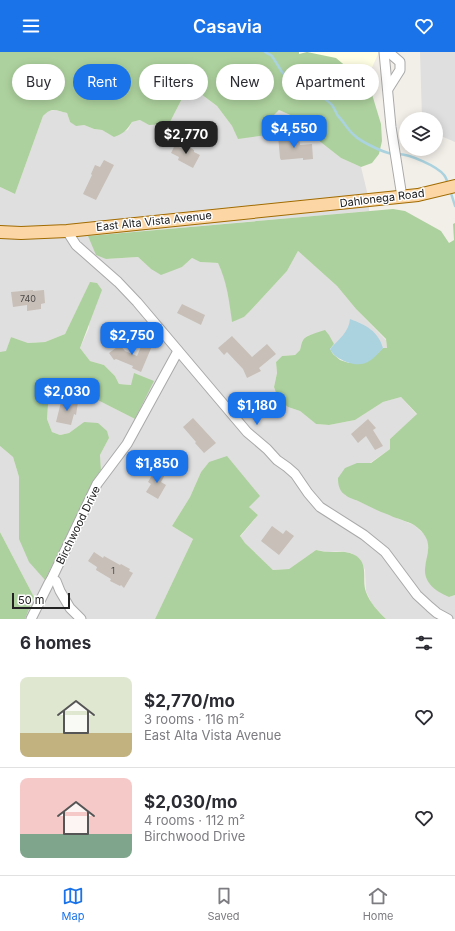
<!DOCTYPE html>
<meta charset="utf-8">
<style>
:root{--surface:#fff;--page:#f7f7f7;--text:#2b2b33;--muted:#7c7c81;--line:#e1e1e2;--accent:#1a73e8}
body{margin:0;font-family:Inter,sans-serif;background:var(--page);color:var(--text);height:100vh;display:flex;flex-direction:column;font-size:15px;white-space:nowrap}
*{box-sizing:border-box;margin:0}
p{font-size:13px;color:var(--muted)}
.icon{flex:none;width:22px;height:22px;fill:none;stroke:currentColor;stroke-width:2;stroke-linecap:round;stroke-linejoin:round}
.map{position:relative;height:567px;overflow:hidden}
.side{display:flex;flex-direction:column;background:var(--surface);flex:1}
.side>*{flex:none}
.hud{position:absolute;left:12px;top:12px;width:431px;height:36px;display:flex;gap:8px}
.fabs{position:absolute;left:399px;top:60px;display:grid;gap:8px}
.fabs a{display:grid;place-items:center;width:44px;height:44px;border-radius:50%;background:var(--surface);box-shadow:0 2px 10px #0003;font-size:20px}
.scale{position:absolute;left:12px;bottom:10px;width:58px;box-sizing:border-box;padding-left:4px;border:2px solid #222;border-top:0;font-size:11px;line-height:14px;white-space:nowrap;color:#222;-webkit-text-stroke:3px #fff;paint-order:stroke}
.price{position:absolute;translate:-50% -34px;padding:0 9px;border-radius:8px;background:var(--accent);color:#fff;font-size:13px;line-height:26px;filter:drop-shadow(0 1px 2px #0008)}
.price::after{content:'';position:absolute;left:50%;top:24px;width:12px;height:9px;margin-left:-6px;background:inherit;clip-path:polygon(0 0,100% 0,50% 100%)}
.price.active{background:#222;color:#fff}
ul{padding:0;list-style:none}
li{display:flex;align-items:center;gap:12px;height:100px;padding:0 20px}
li+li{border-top:1px solid var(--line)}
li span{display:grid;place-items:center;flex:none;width:112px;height:80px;border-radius:8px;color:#555}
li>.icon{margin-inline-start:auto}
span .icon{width:48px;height:48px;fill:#fffc;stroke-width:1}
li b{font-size:17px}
h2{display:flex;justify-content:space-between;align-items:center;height:48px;padding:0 20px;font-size:17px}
.tag{padding:0 14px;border-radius:18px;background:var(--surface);box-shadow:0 2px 10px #0003;font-size:14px;line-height:36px}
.tag.active{background:var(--accent);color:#fff}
header{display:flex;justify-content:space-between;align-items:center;height:52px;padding:0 20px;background:var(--accent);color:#fff;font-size:18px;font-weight:600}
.tab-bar{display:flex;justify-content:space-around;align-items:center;height:56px;border-top:1px solid var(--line);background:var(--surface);font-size:11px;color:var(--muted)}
.tab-bar a{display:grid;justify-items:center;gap:2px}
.tab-bar .active{color:var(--accent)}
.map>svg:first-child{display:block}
.residential{fill:#e0dfdf}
.education{fill:#ffffe5}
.forest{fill:#add19e}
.water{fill:#aad3df}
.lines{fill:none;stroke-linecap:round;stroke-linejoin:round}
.stream{stroke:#aad3df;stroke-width:2.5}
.building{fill:#c7bfb8}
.minor-casing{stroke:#a9a9a9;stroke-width:11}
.major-casing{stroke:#a06b00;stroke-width:14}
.minor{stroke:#fff;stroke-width:9}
.major{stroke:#fcd6a4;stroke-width:12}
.labels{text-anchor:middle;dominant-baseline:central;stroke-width:3;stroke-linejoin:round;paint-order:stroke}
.number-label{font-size:9px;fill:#4b4948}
.street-label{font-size:11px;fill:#222;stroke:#fff}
</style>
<header><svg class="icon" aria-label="menu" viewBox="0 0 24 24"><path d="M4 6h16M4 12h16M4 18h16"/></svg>Casavia<svg class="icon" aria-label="heart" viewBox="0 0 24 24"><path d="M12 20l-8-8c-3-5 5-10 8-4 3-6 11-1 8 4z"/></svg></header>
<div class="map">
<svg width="455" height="567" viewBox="0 0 455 567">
<rect width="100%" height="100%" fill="#f2efe9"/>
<g class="residential">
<polygon points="420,0 455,0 455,90 436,82 436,67 422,67"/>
<polygon points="189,33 217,54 232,74 239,87 273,64 279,58 297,66 308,75 318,88 341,106 361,115 369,148 369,159 88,184 106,207 138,205 151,217 182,215 192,206 200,210 218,211 224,224 230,252 232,269 244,265 251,258 287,219 298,199 337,234 356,257 386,288 387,296 367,311 315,282 307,284 302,289 300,298 295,303 282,304 276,310 277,321 274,335 278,347 288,355 300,359 316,372 329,373 355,368 383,350 401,345 417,363 390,387 390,397 370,411 357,411 345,443 389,463 414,473 426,484 429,493 428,504 425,514 449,545 455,543 455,567 386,567 372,552 366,539 365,518 360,507 351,501 341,499 330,500 316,498 289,517 273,518 245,491 240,485 258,463 249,455 209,410 201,420 190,445 172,474 193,487 155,567 25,567 34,545 0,480 0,394 13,405 19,425 19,487 93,429 101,418 100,403 109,386 84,370 69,381 60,383 52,380 47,367 48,353 54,341 68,333 135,367 131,333 119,332 115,324 104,313 90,309 80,296 89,276 90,231 65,282 45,290 28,291 11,285 6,300 0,300 0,135 15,142 43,64 48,59 55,58 67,61 70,70 84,73 94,77 102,78 111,83 128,78 132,70 141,68 149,73 169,72"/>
</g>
<polygon class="education" points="241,0 379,0 355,53"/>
<g class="forest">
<path d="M0,0H299V2L307,0L336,6L360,26L371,39L381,72L382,89L379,102L372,111L361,115L341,106L318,88L308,75L297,66L279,58L273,64V82L238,87L232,74L217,54L189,33L169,72L149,73L140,68L132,70C127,78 123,82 114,85L102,78L94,77L84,73L76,74L70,70L67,61C55,58 52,55 43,64L15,142L0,135Z"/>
<path d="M393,157L405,159L441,179L449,191L454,188L453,172L455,171V543L449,545C442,542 434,538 429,531C415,511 444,494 414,473C407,469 397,467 389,463C378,459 368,454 358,449C354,447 348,446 344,442C339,438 338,432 338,426L345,416L357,411H371L390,397V387L417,362L401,345L383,350L355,368L329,373L316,372L300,359L288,355L278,347L274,335L277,321L276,310L282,304L295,303L300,298C301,295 301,291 303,288C306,283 319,280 325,278L329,283L334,292L330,297L333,302L340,308L349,311L376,303L383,296H387L386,287L356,257L337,234L298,199L287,219L251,258L244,265L232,270C229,249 227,230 218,211L200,210L192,206L182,215L161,223L151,217L138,205L106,207L96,203L88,184Z"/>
<polygon points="90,230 97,231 102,238 80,296 90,309 104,313 115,324 119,332 131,333 134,321 154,329 135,367 68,333 53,342 48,353 47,367 52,380 60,383 69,381 84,370 98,371 107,379 109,386 100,403 101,418 93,429 45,528 29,510 19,487 19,425 13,405 0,394 0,300 6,299 11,285 28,291 45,290 65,282"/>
<path d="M227,404L260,444L249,455L258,463L240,484L245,491L273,518L289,517L316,498C321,499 326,500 331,500C338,500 343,499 350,501C371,508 361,526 366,540C370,551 378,559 386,567H155L193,487L172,474L190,445L201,420L209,410Z"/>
<polygon points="0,480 34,545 25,567 0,567"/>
</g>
<path class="water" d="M350,267C366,273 378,279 383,296C371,310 363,317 344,309C338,306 333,303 330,297C339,287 349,280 350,267Z"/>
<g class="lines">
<g class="stream">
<path d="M265,0C265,0 270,3 271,3C275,8 278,14 282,20C286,25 294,32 301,33C310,38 326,46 332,53C335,57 336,61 338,64C344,70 348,78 354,83C361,90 384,101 393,102"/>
<path d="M398,102C409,102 437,114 444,123C446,125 447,129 448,132"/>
<polyline points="450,138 455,154"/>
</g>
</g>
<g class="building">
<polygon points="288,83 289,87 299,86 300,93 312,92 313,107 303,108 303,106 281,108 280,106 278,84"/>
<polygon points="175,93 183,97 185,93 194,98 194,100 200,103 193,116 178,108 179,105 171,101"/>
<polygon points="104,108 114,113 96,148 83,142 92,123 91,122 95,113 100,115"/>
<polygon points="33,238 33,239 44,238 45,251 41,252 41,257 27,259 27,253 13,255 11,240"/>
<polygon points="182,252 205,263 201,273 177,261"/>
<polygon points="232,284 252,305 267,292 276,302 259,316 261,319 247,326 243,317 227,300 224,303 218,296"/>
<polygon points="143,290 152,294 141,320 132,316 133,314 116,307 114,308 109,301 120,293 125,299 137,304"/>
<polygon points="62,346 78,350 76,363 74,362 71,373 56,370"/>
<polygon points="193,366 216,391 204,401 195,391 196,390 183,375"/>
<polygon points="368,367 376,376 373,378 383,394 375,398 366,384 358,391 351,382"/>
<polygon points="156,416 166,421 161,430 166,433 158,447 146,440 151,432 148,430"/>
<polygon points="272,474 283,482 286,478 294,484 279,503 261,489"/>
<polygon points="94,500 103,506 104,504 120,513 121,512 130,517 129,519 133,521 124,536 121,533 120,534 110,529 111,527 96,518 97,515 88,509"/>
</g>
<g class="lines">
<g class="minor-casing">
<g id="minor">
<polyline points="384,0 391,75 402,145"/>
<polyline points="387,0 392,3 400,10 400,18 388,37"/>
<polyline points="67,179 76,193 118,230 137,250 247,380 267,397 277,408 287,415 295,422 308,441 320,455 364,483 385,500 417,543 430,555 437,561 448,567"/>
<polyline points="51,528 56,529 60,539 70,556 81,567"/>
<polyline points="31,567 49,531 51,528 97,432 127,392 178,299"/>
</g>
</g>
<g class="major-casing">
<polyline id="major" points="0,180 21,181 67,179 418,143 455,134"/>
</g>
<use href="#minor" class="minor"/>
<use href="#major" class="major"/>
</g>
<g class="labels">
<g class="number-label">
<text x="28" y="246">740</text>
<text x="113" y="518">1</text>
</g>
<g class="street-label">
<text transform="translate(382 146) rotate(-7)">Dahlonega Road</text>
<text transform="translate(154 169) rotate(-6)">East Alta Vista Avenue</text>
<text transform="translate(78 473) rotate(-64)">Birchwood Drive</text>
</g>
</g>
</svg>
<div class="fabs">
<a><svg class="icon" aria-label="layers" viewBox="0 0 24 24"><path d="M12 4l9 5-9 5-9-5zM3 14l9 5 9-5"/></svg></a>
</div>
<div class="scale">50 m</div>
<b class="price" style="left:294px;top:97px">$4,550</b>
<b class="price active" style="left:186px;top:103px">$2,770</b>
<b class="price" style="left:132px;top:304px">$2,750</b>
<b class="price" style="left:67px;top:360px">$2,030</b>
<b class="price" style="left:257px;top:374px">$1,180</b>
<b class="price" style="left:157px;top:432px">$1,850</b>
<div class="hud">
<a class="tag">Buy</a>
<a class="tag active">Rent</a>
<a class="tag">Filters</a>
<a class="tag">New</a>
<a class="tag">Apartment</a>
</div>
</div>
<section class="side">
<h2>6 homes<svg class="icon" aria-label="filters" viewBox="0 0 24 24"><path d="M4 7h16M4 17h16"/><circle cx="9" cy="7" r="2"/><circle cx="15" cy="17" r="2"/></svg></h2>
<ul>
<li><span style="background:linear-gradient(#dfe7d0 70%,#c2b280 0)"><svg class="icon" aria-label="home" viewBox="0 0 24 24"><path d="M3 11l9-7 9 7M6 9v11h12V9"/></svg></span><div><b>$2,770/mo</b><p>3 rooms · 116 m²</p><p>East Alta Vista Avenue</p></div><svg class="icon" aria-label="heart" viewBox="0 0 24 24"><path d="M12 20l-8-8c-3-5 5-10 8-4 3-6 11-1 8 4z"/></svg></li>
<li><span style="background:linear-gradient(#f6c9c9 70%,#7fa58c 0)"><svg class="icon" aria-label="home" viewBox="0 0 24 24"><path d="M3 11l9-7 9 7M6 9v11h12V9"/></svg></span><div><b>$2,030/mo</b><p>4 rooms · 112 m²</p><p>Birchwood Drive</p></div><svg class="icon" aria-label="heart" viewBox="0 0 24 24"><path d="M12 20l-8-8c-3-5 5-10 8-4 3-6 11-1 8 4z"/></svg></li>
</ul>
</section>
<nav class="tab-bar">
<a class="active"><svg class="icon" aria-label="map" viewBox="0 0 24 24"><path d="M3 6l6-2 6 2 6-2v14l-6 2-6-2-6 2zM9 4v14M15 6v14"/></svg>Map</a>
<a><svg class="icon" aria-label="saved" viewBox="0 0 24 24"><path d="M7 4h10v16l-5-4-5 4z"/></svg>Saved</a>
<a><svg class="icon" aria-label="home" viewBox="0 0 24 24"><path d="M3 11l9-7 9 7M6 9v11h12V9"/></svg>Home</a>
</nav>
